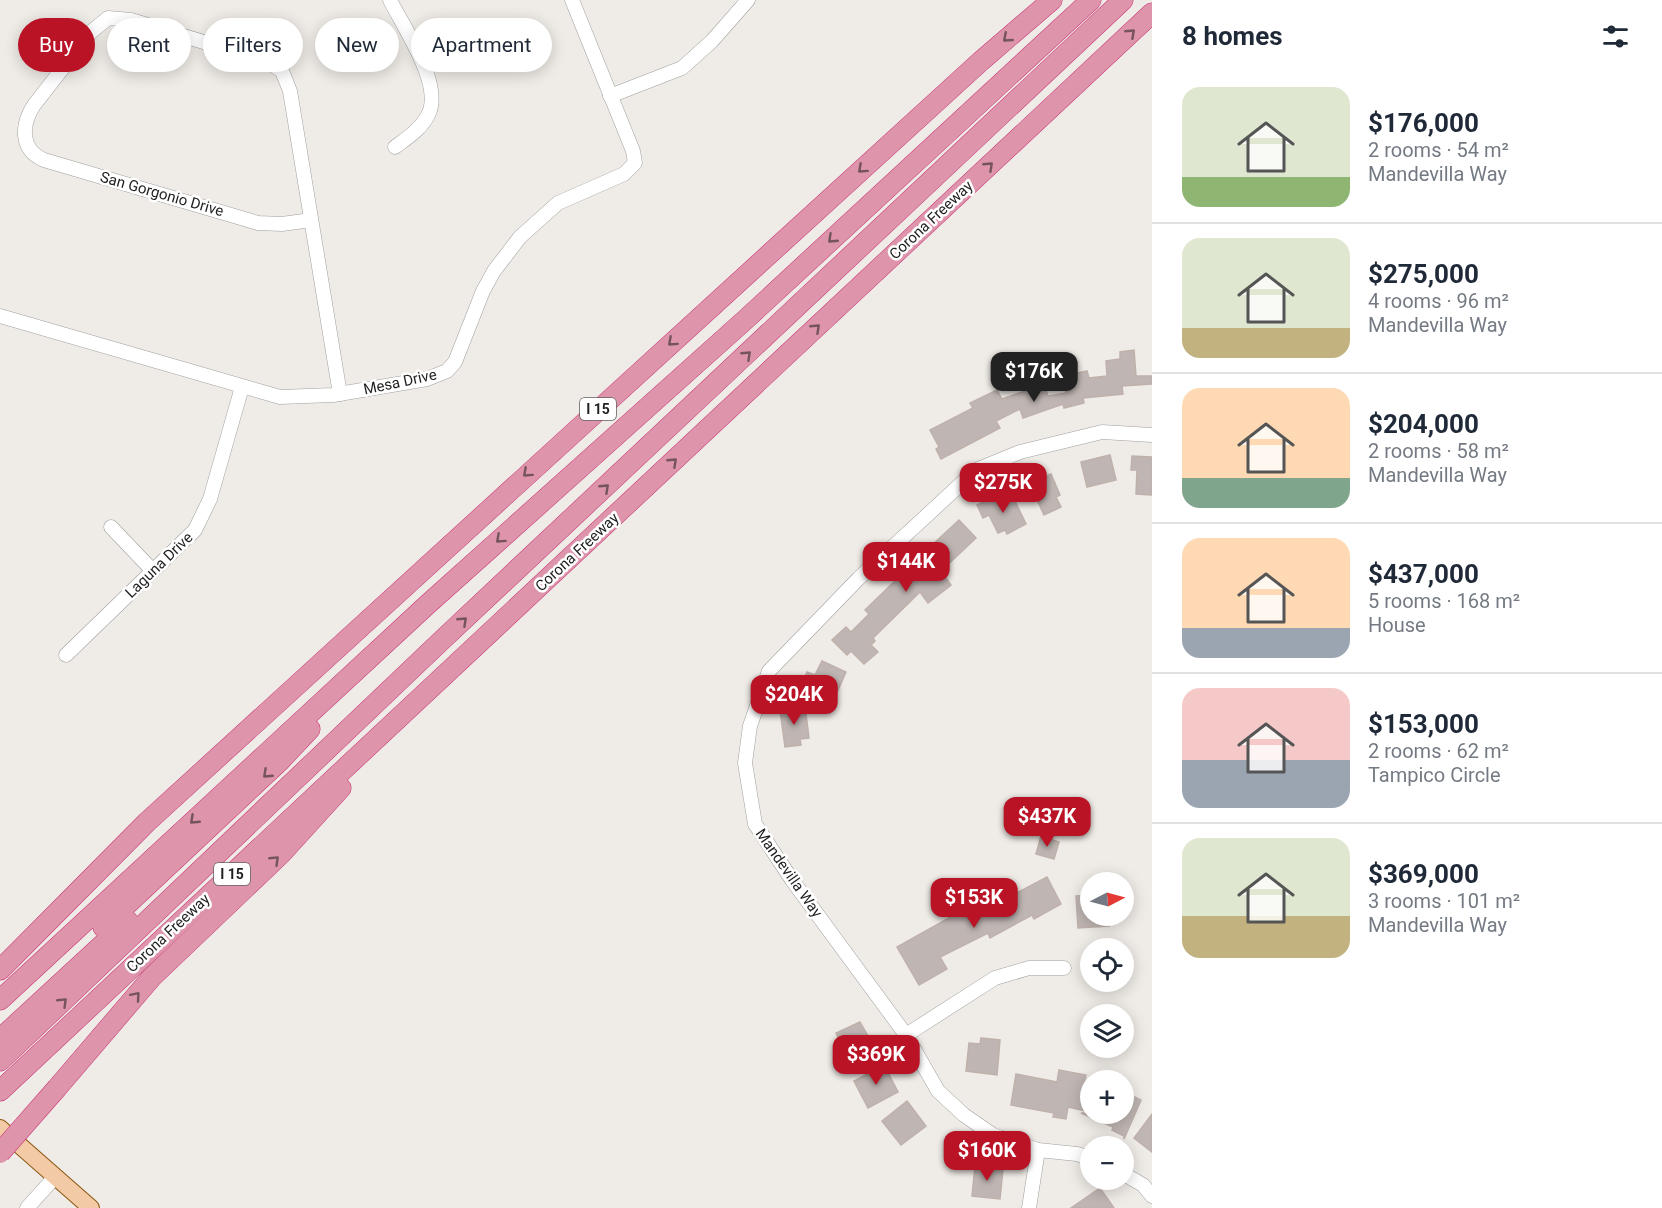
<!DOCTYPE html>
<meta charset="utf-8">
<style>
:root{--surface:#fff;--page:#f6f6f7;--text:#1f2937;--muted:#747a83;--line:#e0e1e3;--accent:#ba1326}
body{margin:0;font-family:Roboto,sans-serif;background:var(--page);color:var(--text);height:100vh;display:flex;flex-direction:column;font-size:22px;white-space:nowrap}
*{box-sizing:border-box;margin:0}
p{font-size:20px;color:var(--muted)}
.icon{flex:none;width:33px;height:33px;fill:none;stroke:currentColor;stroke-width:2;stroke-linecap:round;stroke-linejoin:round}
.map{position:relative;flex:1;overflow:hidden}
.drawer{display:flex;flex-direction:column;background:var(--surface);width:510px}
.drawer>*{flex:none}
.hud{position:absolute;left:18px;top:18px;width:570px;height:54px;display:flex;gap:12px}
.needle{width:39px;rotate:84deg}
.controls{position:absolute;left:1080px;top:872px;display:grid;gap:12px}
.controls a{display:grid;place-items:center;width:54px;height:54px;border-radius:50%;background:var(--surface);box-shadow:0 3px 15px #0003;font-size:30px}
.price{position:absolute;translate:-50% -51px;padding:0 14px;border-radius:12px;background:var(--accent);color:#fff;font-size:20px;line-height:39px;filter:drop-shadow(0 2px 3px #0008)}
.price::after{content:'';position:absolute;left:50%;top:36px;width:18px;height:14px;margin-left:-9px;background:inherit;clip-path:polygon(0 0,100% 0,50% 100%)}
.price.on{background:#222;color:#fff}
ul{padding:0;list-style:none}
li{display:flex;align-items:center;gap:18px;height:150px;padding:0 30px}
li+li{border-top:2px solid var(--line)}
li span{display:grid;place-items:center;flex:none;width:168px;height:120px;border-radius:18px;color:#555}
li>.icon{margin-inline-start:auto}
span .icon{width:72px;height:72px;fill:#fffc;stroke-width:1}
li b{font-size:26px}
h2{display:flex;justify-content:space-between;align-items:center;height:72px;padding:0 30px;font-size:26px}
.pill{padding:0 21px;border-radius:27px;background:var(--surface);box-shadow:0 3px 15px #0003;font-size:21px;line-height:54px}
.pill.on{background:var(--accent);color:#fff}
main{display:flex;flex:1;min-height:0}
.map>svg:first-child{display:block}
.building{fill:#bfb6b3;stroke:#bfb1aa;stroke-width:1.5}
.lines{fill:none;stroke-linecap:round;stroke-linejoin:round}
.minor-casing{stroke:#a0a0a0;stroke-width:15}
.major-casing{stroke:#8b540e;stroke-width:18}
.highway-casing{stroke:#ca3579;stroke-width:21}
.minor{stroke:#fff;stroke-width:14}
.major{stroke:#f3caa6;stroke-width:16}
.highway{stroke:#de95ab;stroke-width:20}
.highway-bridge-casing{stroke:#ca3579;stroke-width:21;stroke-linecap:butt}
.highway-bridge{stroke:#de95ab;stroke-width:20}
.oneway{stroke:#75545e}
.labels{text-anchor:middle;dominant-baseline:central;stroke-width:5;stroke-linejoin:round;paint-order:stroke}
.shield{fill:#fff;stroke:#626262;stroke-width:1.5}
.shield-label{font-size:14px;font-weight:bold;fill:#1f1f1f}
.street-label{font-size:15px;fill:#1f1f1f;stroke:#fff}
</style>
<main>
<div class="map">
<svg width="1152" height="1208" viewBox="0 0 1152 1208">
<rect width="100%" height="100%" fill="#efebe6"/>
<g class="building">
<polygon points="1134,350 1136,376 1152,376 1152,384 1122,386 1123,394 1083,398 1084,403 1064,408 1063,404 1023,418 1020,409 996,421 1000,428 941,459 936,449 939,447 930,430 973,408 970,403 997,390 1002,399 1044,384 1048,396 1066,393 1063,376 1087,371 1089,378 1107,376 1106,361 1120,359 1120,352"/>
<polygon points="1110,455 1116,480 1087,487 1081,462"/>
<polygon points="1132,456 1152,457 1152,495 1136,494 1137,470 1131,470"/>
<polygon points="1037,473 1040,479 1051,474 1060,495 1056,497 1061,507 1044,515 1033,491 1027,494 1021,481"/>
<polygon points="994,496 996,501 1005,497 1006,500 1013,497 1026,524 1007,534 1005,530 998,533 989,515 983,518 977,505"/>
<polygon points="959,520 976,538 941,571 951,585 928,603 920,592 873,638 875,641 871,645 878,652 864,664 851,651 847,655 832,640 846,627 851,632 869,614 865,610 899,577 897,575 913,564 916,568 938,552 932,545"/>
<polygon points="822,661 846,672 834,699 816,691 813,696 799,690 807,672 815,675"/>
<polygon points="805,706 809,738 800,739 801,745 785,747 780,710"/>
<polygon points="1041,836 1059,842 1054,859 1036,854"/>
<polygon points="1047,877 1061,904 1034,919 1032,915 990,938 988,933 940,957 947,969 919,985 897,947 963,910 967,919"/>
<polygon points="1090,895 1090,915 1108,915 1109,926 1078,928 1076,896"/>
<polygon points="860,1022 875,1048 850,1061 836,1033"/>
<polygon points="981,1038 1000,1040 997,1075 966,1071 969,1043 980,1044"/>
<polygon points="884,1065 898,1092 868,1108 854,1081"/>
<polygon points="1059,1070 1086,1075 1083,1090 1089,1092 1086,1111 1068,1107 1066,1119 1053,1117 1054,1113 1011,1105 1016,1074 1057,1082"/>
<polygon points="1124,1092 1141,1100 1124,1139 1124,1136 1112,1130 1113,1127 1081,1113 1124,1113"/>
<polygon points="907,1101 926,1126 901,1145 882,1121"/>
<polygon points="1152,1114 1152,1152 1134,1138"/>
<polygon points="975,1166 1003,1169 1000,1199 972,1196"/>
<polygon points="1100,1188 1114,1208 1071,1208"/>
</g>
<g class="lines">
<g class="minor-casing">
<g id="minor">
<path d="M390,0C404,28 444,86 428,115C421,129 407,138 395,147"/>
<polyline points="610,96 682,68 712,41 748,0"/>
<path d="M311,220L282,224L258,223L44,160C20,150 21,125 34,105L91,32L108,18L131,20L266,61L282,71L290,91L340,394"/>
<polyline points="0,316 280,397 333,395 427,379 447,371 455,362 483,291 494,271 520,237 558,203 624,174 635,163 633,151 572,0"/>
<polyline points="111,527 153,571"/>
<polyline points="66,655 195,530 210,499 242,387"/>
<polyline points="906,1035 995,978 1029,968 1064,968"/>
<polyline points="1090,1158 1077,1154 1038,1150 993,1135 964,1115 938,1091 906,1035 792,880 755,824 745,763 750,726 769,671 859,578 976,470 1020,452 1102,432 1152,435"/>
<polyline points="1124,1174 1143,1185 1152,1196"/>
<polyline points="27,1208 55,1177"/>
<polyline points="1029,1208 1038,1150"/>
</g>
</g>
<g class="major-casing">
<polyline id="major" points="0,1128 91,1208"/>
</g>
<g class="highway-casing">
<g id="highway">
<polyline points="103,927 280,761 310,729"/>
<polyline points="0,970 147,822 981,61 1052,0"/>
<polyline points="0,1000 428,604 745,320 1091,0"/>
<polyline points="0,1039 128,921"/>
<polyline points="0,1061 441,641 1123,0"/>
<polyline points="57,1088 152,977 281,854 341,788"/>
<polyline points="0,1091 1152,13"/>
</g>
</g>
<use href="#minor" class="minor"/>
<use href="#major" class="major"/>
<use href="#highway" class="highway"/>
<g class="highway-bridge-casing">
<polyline id="highway-bridge" points="0,1153 57,1088"/>
</g>
<use href="#highway-bridge" class="highway-bridge"/>
</g>
<defs><path id="oneway-chevron" d="M-2-3.5L2.5 0L-2 3.5" fill="none" stroke-width="1.6" stroke-linecap="round" stroke-linejoin="round" transform="scale(1.5)"/></defs>
<g class="oneway">
<use href="#oneway-chevron" transform="translate(1131 33) rotate(-43)"/>
<use href="#oneway-chevron" transform="translate(1007 38) rotate(139)"/>
<use href="#oneway-chevron" transform="translate(989 166) rotate(-43)"/>
<use href="#oneway-chevron" transform="translate(862 169) rotate(138)"/>
<use href="#oneway-chevron" transform="translate(832 239) rotate(137)"/>
<use href="#oneway-chevron" transform="translate(816 328) rotate(-43)"/>
<use href="#oneway-chevron" transform="translate(672 342) rotate(138)"/>
<use href="#oneway-chevron" transform="translate(747 355) rotate(-43)"/>
<use href="#oneway-chevron" transform="translate(673 462) rotate(-43)"/>
<use href="#oneway-chevron" transform="translate(527 473) rotate(138)"/>
<use href="#oneway-chevron" transform="translate(605 488) rotate(-43)"/>
<use href="#oneway-chevron" transform="translate(500 539) rotate(138)"/>
<use href="#oneway-chevron" transform="translate(463 621) rotate(-43)"/>
<use href="#oneway-chevron" transform="translate(267 774) rotate(137)"/>
<use href="#oneway-chevron" transform="translate(194 820) rotate(137)"/>
<use href="#oneway-chevron" transform="translate(275 860) rotate(-44)"/>
<use href="#oneway-chevron" transform="translate(136 996) rotate(-49)"/>
<use href="#oneway-chevron" transform="translate(63 1002) rotate(-44)"/>
</g>
<g class="labels">
<g class="shield">
<rect x="580" y="398" width="36" height="22" rx="4.5"/>
<rect x="214" y="863" width="36" height="22" rx="4.5"/>
</g>
<g class="shield-label">
<text x="598" y="409">I 15</text>
<text x="232" y="874">I 15</text>
</g>
<g class="street-label">
<text transform="translate(162 194) rotate(16)">San Gorgonio Drive</text>
<text transform="translate(931 220) rotate(-43)">Corona Freeway</text>
<text transform="translate(400 382) rotate(-12)">Mesa Drive</text>
<text transform="translate(577 552) rotate(-43)">Corona Freeway</text>
<text transform="translate(159 565) rotate(-44)">Laguna Drive</text>
<text transform="translate(789 873) rotate(55)">Mandevilla Way</text>
<text transform="translate(168 933) rotate(-43)">Corona Freeway</text>
</g>
</g>
</svg>
<div class="controls">
<a><svg class="needle" viewBox="-14 -14 28 28"><path d="M0-13l5 13h-10z" fill="#e53935"/><path d="M0 13l5-13h-10z" fill="#747a83"/></svg></a>
<a><svg class="icon" aria-label="locate" viewBox="0 0 24 24"><circle cx="12" cy="12" r="6"/><path d="M12 2v4M12 18v4M2 12h4M18 12h4"/></svg></a>
<a><svg class="icon" aria-label="layers" viewBox="0 0 24 24"><path d="M12 4l9 5-9 5-9-5zM3 14l9 5 9-5"/></svg></a>
<a>+</a>
<a>−</a>
</div>
<b class="price on" style="left:1034px;top:403px">$176K</b>
<b class="price" style="left:1003px;top:514px">$275K</b>
<b class="price" style="left:906px;top:593px">$144K</b>
<b class="price" style="left:794px;top:726px">$204K</b>
<b class="price" style="left:1047px;top:848px">$437K</b>
<b class="price" style="left:974px;top:929px">$153K</b>
<b class="price" style="left:876px;top:1086px">$369K</b>
<b class="price" style="left:987px;top:1182px">$160K</b>
<div class="hud">
<a class="pill on">Buy</a>
<a class="pill">Rent</a>
<a class="pill">Filters</a>
<a class="pill">New</a>
<a class="pill">Apartment</a>
</div>
</div>
<section class="drawer">
<h2>8 homes<svg class="icon" aria-label="filters" viewBox="0 0 24 24"><path d="M4 7h16M4 17h16"/><circle cx="9" cy="7" r="2"/><circle cx="15" cy="17" r="2"/></svg></h2>
<ul>
<li><span style="background:linear-gradient(#dfe7d0 75%,#8fb573 0)"><svg class="icon" aria-label="home" viewBox="0 0 24 24"><path d="M3 11l9-7 9 7M6 9v11h12V9"/></svg></span><div><b>$176,000</b><p>2 rooms · 54 m²</p><p>Mandevilla Way</p></div></li>
<li><span style="background:linear-gradient(#dfe7d0 75%,#c2b280 0)"><svg class="icon" aria-label="home" viewBox="0 0 24 24"><path d="M3 11l9-7 9 7M6 9v11h12V9"/></svg></span><div><b>$275,000</b><p>4 rooms · 96 m²</p><p>Mandevilla Way</p></div></li>
<li><span style="background:linear-gradient(#ffd9b3 75%,#7fa58c 0)"><svg class="icon" aria-label="home" viewBox="0 0 24 24"><path d="M3 11l9-7 9 7M6 9v11h12V9"/></svg></span><div><b>$204,000</b><p>2 rooms · 58 m²</p><p>Mandevilla Way</p></div></li>
<li><span style="background:linear-gradient(#ffd9b3 75%,#9aa5b1 0)"><svg class="icon" aria-label="home" viewBox="0 0 24 24"><path d="M3 11l9-7 9 7M6 9v11h12V9"/></svg></span><div><b>$437,000</b><p>5 rooms · 168 m²</p><p>House</p></div></li>
<li><span style="background:linear-gradient(#f6c9c9 60%,#9aa5b1 0)"><svg class="icon" aria-label="home" viewBox="0 0 24 24"><path d="M3 11l9-7 9 7M6 9v11h12V9"/></svg></span><div><b>$153,000</b><p>2 rooms · 62 m²</p><p>Tampico Circle</p></div></li>
<li><span style="background:linear-gradient(#dfe7d0 65%,#c2b280 0)"><svg class="icon" aria-label="home" viewBox="0 0 24 24"><path d="M3 11l9-7 9 7M6 9v11h12V9"/></svg></span><div><b>$369,000</b><p>3 rooms · 101 m²</p><p>Mandevilla Way</p></div></li>
</ul>
</section>
</main>
